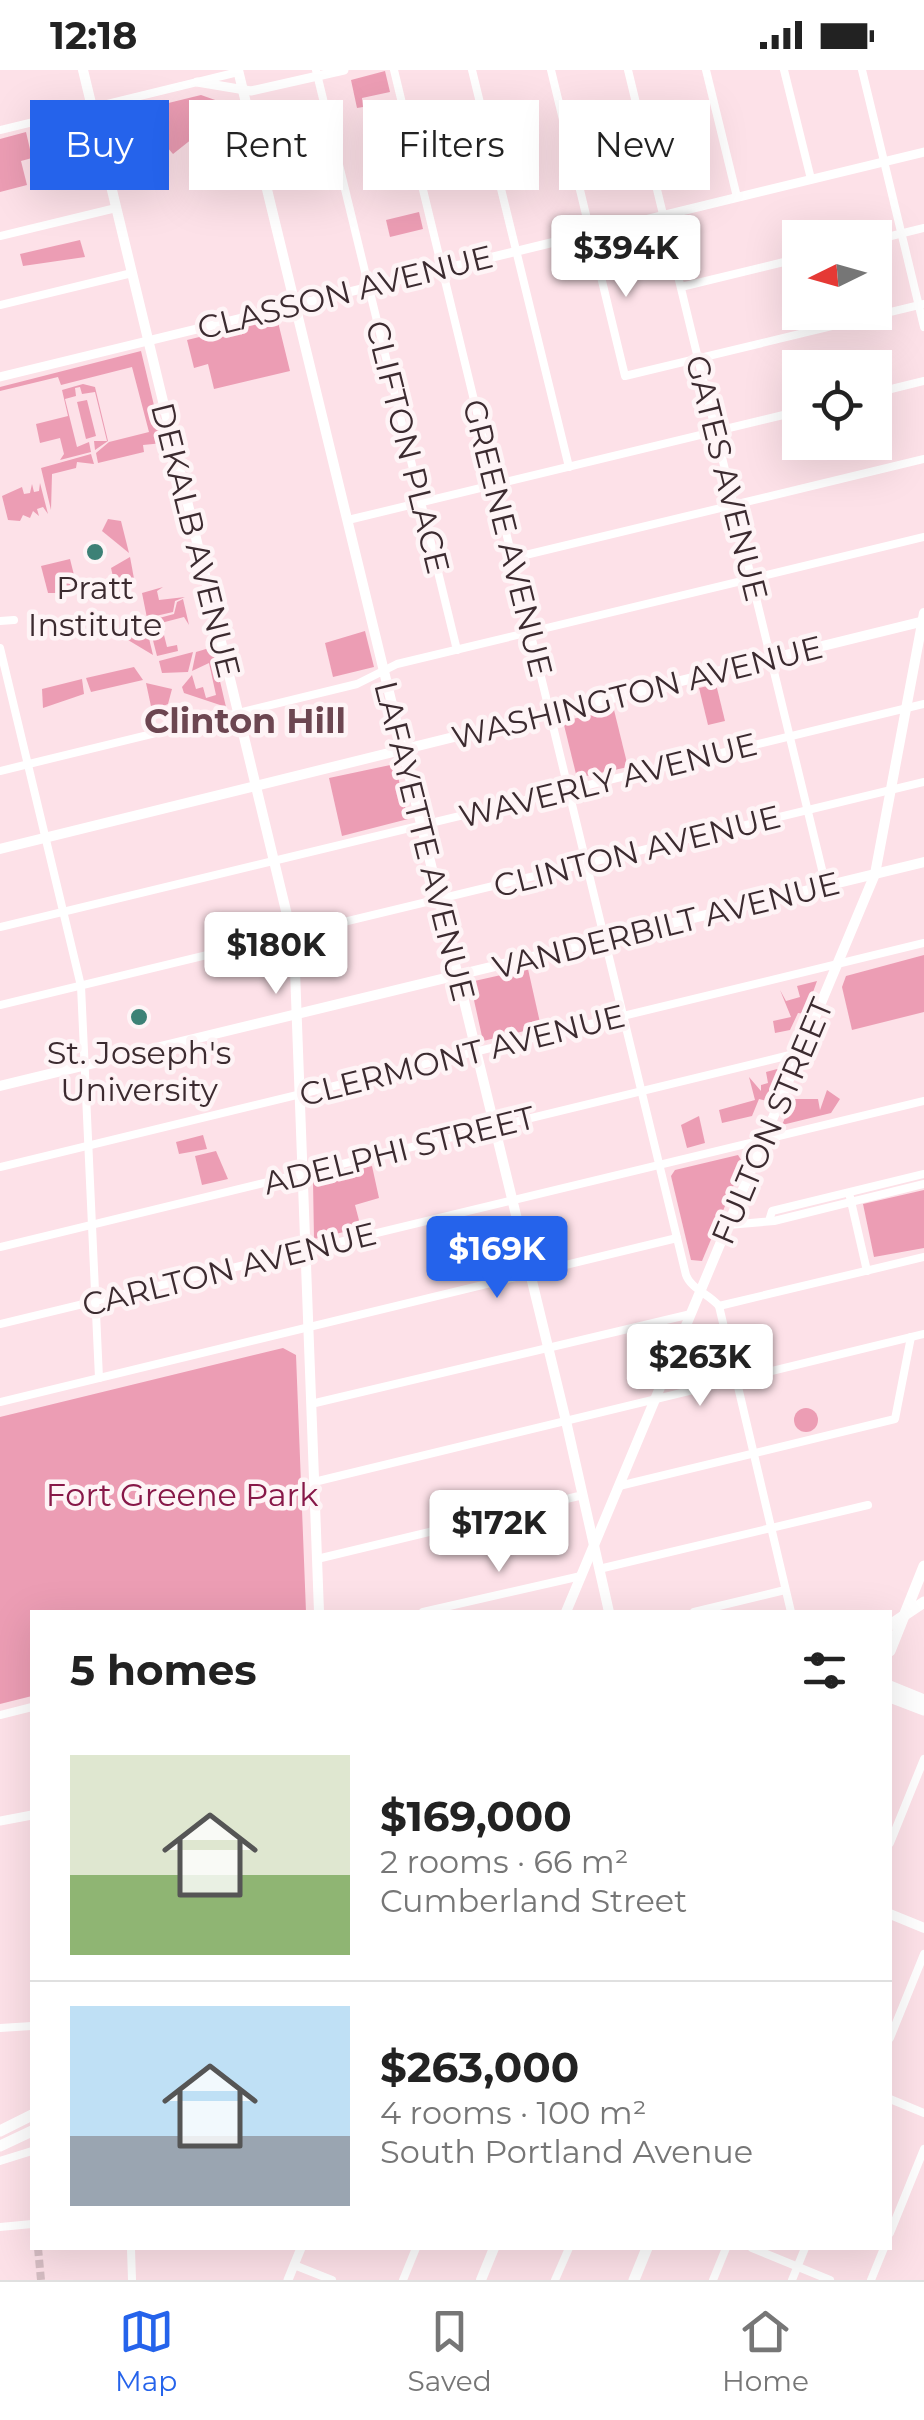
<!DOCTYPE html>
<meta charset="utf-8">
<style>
:root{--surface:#fff;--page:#f6f6f6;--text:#222;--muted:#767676;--line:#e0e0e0;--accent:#2563eb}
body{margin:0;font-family:Montserrat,sans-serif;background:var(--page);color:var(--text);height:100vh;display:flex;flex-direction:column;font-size:38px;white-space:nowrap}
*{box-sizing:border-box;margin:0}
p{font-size:32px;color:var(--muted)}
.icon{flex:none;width:55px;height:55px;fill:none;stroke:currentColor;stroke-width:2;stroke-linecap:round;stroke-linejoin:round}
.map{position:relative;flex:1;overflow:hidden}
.panel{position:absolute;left:30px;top:1540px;width:862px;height:640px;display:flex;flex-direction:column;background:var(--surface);border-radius:0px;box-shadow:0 10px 40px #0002}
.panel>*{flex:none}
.banner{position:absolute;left:30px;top:30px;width:865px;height:90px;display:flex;gap:20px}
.needle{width:65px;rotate:265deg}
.tools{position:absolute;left:782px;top:150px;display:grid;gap:20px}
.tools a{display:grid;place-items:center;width:110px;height:110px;border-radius:0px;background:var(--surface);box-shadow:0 10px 40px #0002;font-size:50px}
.price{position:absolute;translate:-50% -85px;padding:0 22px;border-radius:10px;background:#fff;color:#222;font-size:32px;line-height:65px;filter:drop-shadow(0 2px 5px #0008)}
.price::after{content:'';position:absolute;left:50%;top:60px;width:30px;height:22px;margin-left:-15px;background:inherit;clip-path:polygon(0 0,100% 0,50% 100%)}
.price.on{background:var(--accent);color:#fff}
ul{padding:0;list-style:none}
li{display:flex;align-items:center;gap:30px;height:250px;padding:0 40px}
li+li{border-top:2px solid var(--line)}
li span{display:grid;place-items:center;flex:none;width:280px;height:200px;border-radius:0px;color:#555}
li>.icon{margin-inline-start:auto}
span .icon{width:120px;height:120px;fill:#fffc;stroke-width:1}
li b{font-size:42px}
h2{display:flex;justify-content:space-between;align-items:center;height:120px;padding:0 40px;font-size:42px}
.tag{padding:0 35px;border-radius:0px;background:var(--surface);box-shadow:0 10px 40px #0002;font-size:35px;line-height:90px}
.tag.on{background:var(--accent);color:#fff}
.status{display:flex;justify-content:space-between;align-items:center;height:70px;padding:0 50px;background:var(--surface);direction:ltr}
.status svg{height:28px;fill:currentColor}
.dock{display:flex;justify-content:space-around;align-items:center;height:140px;border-top:2px solid var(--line);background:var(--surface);font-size:28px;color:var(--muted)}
.dock a{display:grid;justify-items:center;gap:5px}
.dock .on{color:var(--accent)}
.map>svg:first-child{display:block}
.green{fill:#ec9db4}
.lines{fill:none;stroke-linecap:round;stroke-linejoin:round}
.minor-tunnel{stroke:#d6bdc3;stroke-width:8;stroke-dasharray:8 4;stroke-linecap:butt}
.minor{stroke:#fff;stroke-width:8}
.tertiary{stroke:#fff;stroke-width:9}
.secondary{stroke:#fff;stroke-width:10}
.primary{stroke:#fff;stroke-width:11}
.poi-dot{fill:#3d8176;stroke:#fef4f6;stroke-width:4}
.labels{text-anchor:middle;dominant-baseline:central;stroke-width:9;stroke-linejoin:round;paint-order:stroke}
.street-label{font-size:32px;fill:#3c2b30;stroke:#fef4f6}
.poi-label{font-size:32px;fill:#3c2b30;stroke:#fef4f6}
.park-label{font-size:32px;fill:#871848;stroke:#fef4f6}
.neighbourhood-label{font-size:35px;font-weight:bold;fill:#6c4651;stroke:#fef4f6}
</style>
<div class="status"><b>12:18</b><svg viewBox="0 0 49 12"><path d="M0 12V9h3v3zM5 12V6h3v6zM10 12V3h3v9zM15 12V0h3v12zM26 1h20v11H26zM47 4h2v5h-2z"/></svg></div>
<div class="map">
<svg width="924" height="2210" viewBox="0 0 924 2210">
<rect width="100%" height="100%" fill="#fde1e8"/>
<g class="green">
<polygon points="385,1 390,22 362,28 363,37 357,38 351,10"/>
<polygon points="201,25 218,31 233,51 207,57 173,84 148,55 144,39"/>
<polygon points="26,62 32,88 21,91 27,115 0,122 0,69"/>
<polygon points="419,142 423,159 390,167 386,150"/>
<polygon points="80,170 85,187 23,196 20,184"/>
<polygon points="277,248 290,301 214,319 208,294 194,298 187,270"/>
<polygon points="141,281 163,373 143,375 144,382 98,393 96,383 109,372 149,362 132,297 61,315 58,307 0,321 0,317"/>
<polygon points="83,314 95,317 108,371 95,380 94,371 107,371 95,322 82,324 80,317 75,318 76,326 65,329 77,377 89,372 91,382 60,390 64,384 60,368 40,373 36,354 68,346 62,320"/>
<polygon points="87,330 96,366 86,369 77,332"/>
<polygon points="91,384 94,394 77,392 76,398 52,404 51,440 41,398"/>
<polygon points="40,413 48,444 43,437 37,439 39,446 33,441 30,448 23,445 20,451 8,450 2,426 22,417 24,424 30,423 32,414 34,422 39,421"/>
<polygon points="108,449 121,451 129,483 102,461"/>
<polygon points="130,487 135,514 116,519 111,498"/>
<polygon points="70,489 77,517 64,523 48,523 41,496"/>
<polygon points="163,517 157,521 159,530 185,527 175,531 173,542 147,548 142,523"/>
<polygon points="183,529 189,555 184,547 161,553 167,577 177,575 178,581 157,586 148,551 174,544 177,532"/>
<polygon points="145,552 153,585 128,570 126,560"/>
<polygon points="365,561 374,597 333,607 325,573"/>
<polygon points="206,579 213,581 226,637 184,623 182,617 192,605 196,619 203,617 206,628 216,625 209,593 192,601 196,582"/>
<polygon points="193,582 188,602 162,603 159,591"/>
<polygon points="134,597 143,610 91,622 86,608"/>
<polygon points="82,609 84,624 43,638 42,619"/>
<polygon points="146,613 172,619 168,634 152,641"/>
<polygon points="716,614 725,651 708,655 699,618"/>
<polygon points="614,640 628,697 577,708 563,651"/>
<polygon points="395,694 408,749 342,766 329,708"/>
<polygon points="924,885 924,942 852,960 842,917 846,906"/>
<polygon points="528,899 541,957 483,971 470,912"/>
<polygon points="817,911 805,944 798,943 790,960 775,963 773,951 791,947 780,920 786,931 800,927 797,916"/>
<polygon points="781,998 767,1031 759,1029 752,1046 722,1053 719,1040 755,1030 749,1007 761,1021 761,1015 768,1013 766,1002"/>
<polygon points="827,1020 840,1029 831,1043 782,1055 793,1029 818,1029 820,1040"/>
<polygon points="699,1046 705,1073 687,1078 681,1055"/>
<polygon points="203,1065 207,1079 179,1084 176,1072"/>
<polygon points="216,1081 228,1109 202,1115 195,1086"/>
<polygon points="738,1085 743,1093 702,1191 691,1190 671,1106 675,1100"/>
<polygon points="372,1096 379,1128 355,1135 361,1158 314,1169 313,1111"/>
<polygon points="924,1120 924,1178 874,1187 863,1134"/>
<polygon points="283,1278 296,1285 306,1542 32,1542 32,1626 0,1634 0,1347"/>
<circle cx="806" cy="1350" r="12"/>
</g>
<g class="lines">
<polyline class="minor-tunnel" points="38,2178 41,2210"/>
<g class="minor">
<polyline points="316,0 457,580"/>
<path d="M394,0L686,1205C691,1219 709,1224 719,1236L791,1542"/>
<polyline points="472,0 569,397"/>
<polyline points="551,0 625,306 924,234"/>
<polyline points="628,0 826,816"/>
<polyline points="706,0 737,127"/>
<polyline points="784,0 811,109"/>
<polyline points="862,0 924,257"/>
<polyline points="0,60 238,2"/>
<polyline points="0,166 116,138"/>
<polyline points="875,170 924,158"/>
<polyline points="681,217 800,188"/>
<polyline points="0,235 132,203"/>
<polyline points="875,323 924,311"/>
<polyline points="348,450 800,341"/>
<polyline points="513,488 924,389"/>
<polyline points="0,551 14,550"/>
<polyline points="0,578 81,916 99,1308"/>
<polyline points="0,701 357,614 397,594 924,467"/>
<polyline points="0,857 924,634"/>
<polyline points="0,935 924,712"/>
<polyline points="0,1097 924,873"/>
<polyline points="850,1127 867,1201"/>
<polyline points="769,1151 772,1141 924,1104"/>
<polyline points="728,1155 774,1151 924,1114"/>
<polyline points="0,1177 790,985 798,989"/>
<polyline points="719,1236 924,1187"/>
<polyline points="0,1254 924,1031"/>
<polyline points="0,1332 677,1168"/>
<polyline points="311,1334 691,1244"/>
<polyline points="314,1412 924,1264"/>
<polyline points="619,1416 895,1349 911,1267"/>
<polyline points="317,1489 583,1425"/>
<polyline points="599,1499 868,1435"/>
<polyline points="423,1542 581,1506"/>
<polyline points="694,1542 785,1520"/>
<polyline points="0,1645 32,1637"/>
<polyline points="890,1773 924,1689"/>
<polyline points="0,1958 32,1956"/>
<polyline points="890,1968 924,1884"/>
<polyline points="890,2029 924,2043"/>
<polyline points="0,2091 32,2081"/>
<polyline points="0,2157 32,2154"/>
<polyline points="890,2163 924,2079"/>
<polyline points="131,2178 132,2210"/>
<polyline points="752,2178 830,2210"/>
<polyline points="294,2195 332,2210"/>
<polyline points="403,2210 416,2178"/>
<polyline points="555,2210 569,2178"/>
<polyline points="713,2210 726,2178"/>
<polyline points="792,2210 805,2178"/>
<polyline points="871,2210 884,2178"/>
</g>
<g class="tertiary">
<polyline points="197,12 251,21 344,0"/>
<polyline points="0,307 924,82"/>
<polyline points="0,1751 32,1745"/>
<polyline points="288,2210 301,2178"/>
</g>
<g class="secondary">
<polyline points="83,0 294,874 319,1542"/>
<polyline points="238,0 566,1351 609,1542"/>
<polyline points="0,779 924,551"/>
<polyline points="0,1016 924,792"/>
<polyline points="566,1542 875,804 924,543"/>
<polyline points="890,1844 924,1858"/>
<polyline points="481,2210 494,2178"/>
</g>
<g class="primary">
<polyline points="890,1555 924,1532"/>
<polyline points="890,1581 924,1496"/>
<polyline points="890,1616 924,1630"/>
<polyline points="890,1627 924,1640"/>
<polyline points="0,2061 32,2045"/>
<polyline points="0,2076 32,2061"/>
<polyline points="634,2210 647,2178"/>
</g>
</g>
<g class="poi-dot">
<circle cx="95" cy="482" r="10"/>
<circle cx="139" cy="947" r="10"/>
</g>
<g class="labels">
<g class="street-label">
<text transform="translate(345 222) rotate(-14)">CLASSON AVENUE</text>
<text transform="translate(408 377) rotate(76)">CLIFTON PLACE</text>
<text transform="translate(727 408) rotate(76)">GATES AVENUE</text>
<text transform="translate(508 468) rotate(76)">GREENE AVENUE</text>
<text transform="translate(196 470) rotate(76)">DEKALB AVENUE</text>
<text transform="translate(637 622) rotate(-14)">WASHINGTON AVENUE</text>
<text transform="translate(608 710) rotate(-14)">WAVERLY AVENUE</text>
<text transform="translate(425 771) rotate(76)">LAFAYETTE AVENUE</text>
<text transform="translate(637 781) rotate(-14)">CLINTON AVENUE</text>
<text transform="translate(666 855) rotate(-14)">VANDERBILT AVENUE</text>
<text transform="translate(462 985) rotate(-14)">CLERMONT AVENUE</text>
<text transform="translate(772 1051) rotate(-67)">FULTON STREET</text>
<text transform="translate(399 1080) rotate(-14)">ADELPHI STREET</text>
<text transform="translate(229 1199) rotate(-14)">CARLTON AVENUE</text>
</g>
<g class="poi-label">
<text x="95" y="517">Pratt<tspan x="95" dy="37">Institute</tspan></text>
<text x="139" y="982">St. Joseph's<tspan x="139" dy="37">University</tspan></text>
</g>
<g class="park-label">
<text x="182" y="1424">Fort Greene Park</text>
</g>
<g class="neighbourhood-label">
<text x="245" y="650">Clinton Hill</text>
</g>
</g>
</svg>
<div class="tools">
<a><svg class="needle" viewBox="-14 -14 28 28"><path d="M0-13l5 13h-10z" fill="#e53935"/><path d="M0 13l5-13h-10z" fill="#767676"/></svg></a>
<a><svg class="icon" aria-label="locate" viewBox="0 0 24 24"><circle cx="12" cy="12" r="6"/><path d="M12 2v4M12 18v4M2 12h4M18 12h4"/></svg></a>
</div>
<b class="price" style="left:626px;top:230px">$394K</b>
<b class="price" style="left:276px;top:927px">$180K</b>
<b class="price on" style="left:497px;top:1231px">$169K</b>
<b class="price" style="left:700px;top:1339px">$263K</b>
<b class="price" style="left:499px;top:1505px">$172K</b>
<div class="banner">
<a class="tag on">Buy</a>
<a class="tag">Rent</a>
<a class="tag">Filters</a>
<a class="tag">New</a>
</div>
<section class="panel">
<h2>5 homes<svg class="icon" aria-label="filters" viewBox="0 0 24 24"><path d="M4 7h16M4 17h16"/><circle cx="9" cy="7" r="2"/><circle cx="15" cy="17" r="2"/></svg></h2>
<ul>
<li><span style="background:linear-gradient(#dfe7d0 60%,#8fb573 0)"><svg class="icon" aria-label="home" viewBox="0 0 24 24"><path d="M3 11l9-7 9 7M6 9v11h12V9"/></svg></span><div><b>$169,000</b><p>2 rooms · 66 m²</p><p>Cumberland Street</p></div></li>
<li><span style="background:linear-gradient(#bfe0f5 65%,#9aa5b1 0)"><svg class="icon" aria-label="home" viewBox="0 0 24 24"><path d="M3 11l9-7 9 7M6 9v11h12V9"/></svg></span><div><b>$263,000</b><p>4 rooms · 100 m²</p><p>South Portland Avenue</p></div></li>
</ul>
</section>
</div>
<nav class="dock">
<a class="on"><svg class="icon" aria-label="map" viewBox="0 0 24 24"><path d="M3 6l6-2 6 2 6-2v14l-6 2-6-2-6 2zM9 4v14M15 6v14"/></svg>Map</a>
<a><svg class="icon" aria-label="saved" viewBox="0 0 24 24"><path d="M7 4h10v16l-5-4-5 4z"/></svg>Saved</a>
<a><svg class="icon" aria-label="home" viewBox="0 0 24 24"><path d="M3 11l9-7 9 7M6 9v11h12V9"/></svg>Home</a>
</nav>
